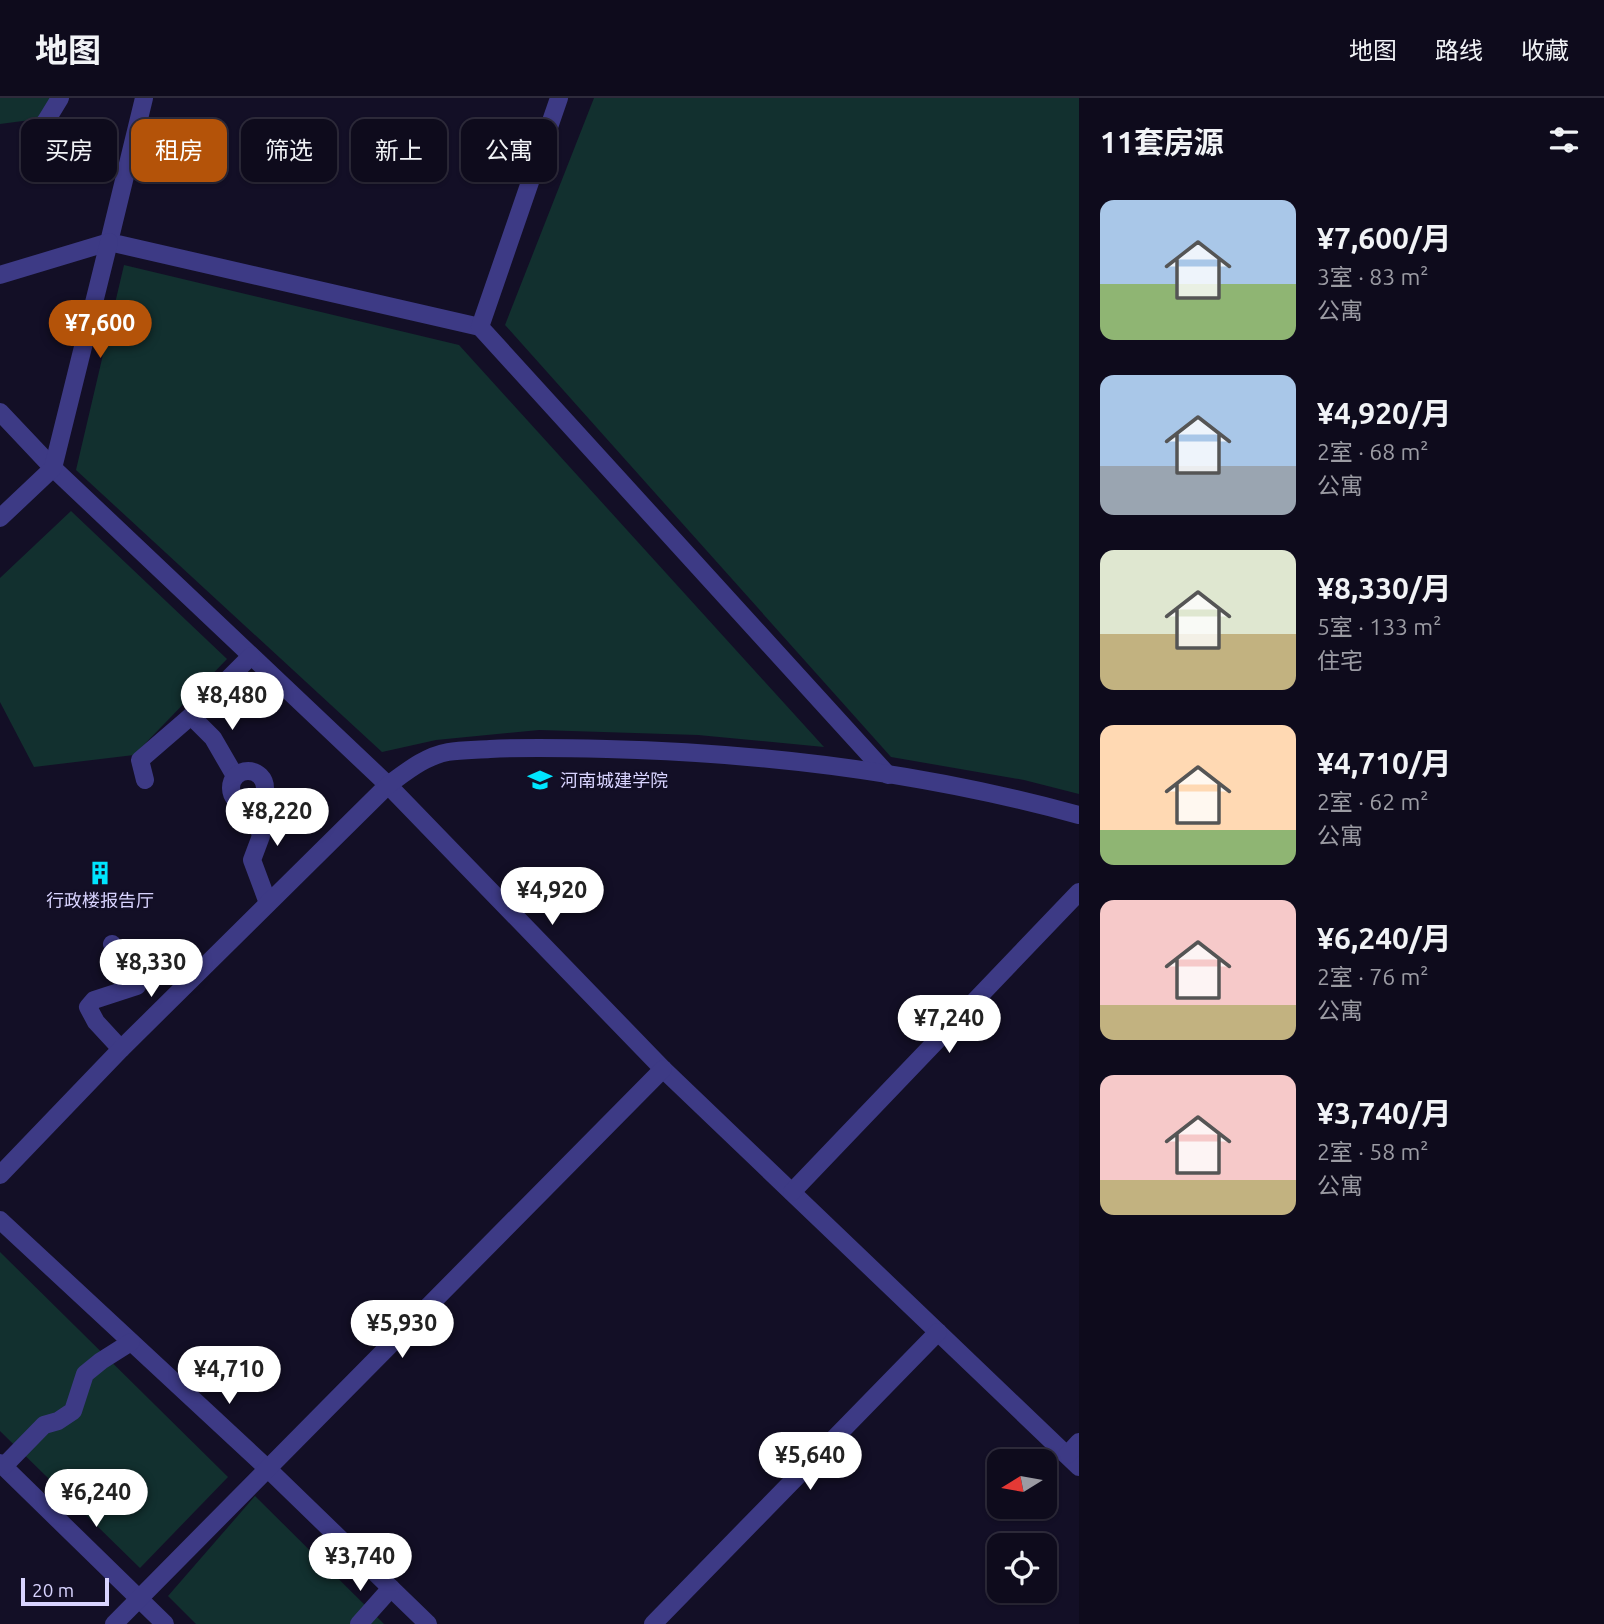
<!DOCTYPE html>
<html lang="zh">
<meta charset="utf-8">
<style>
:root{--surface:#0e0b1c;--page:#1c1929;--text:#f1f3f6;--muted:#9b9ba3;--line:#2e2b3b;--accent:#b45309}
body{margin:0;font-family:Ubuntu,"Noto Sans SC",sans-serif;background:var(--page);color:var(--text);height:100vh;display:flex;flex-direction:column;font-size:26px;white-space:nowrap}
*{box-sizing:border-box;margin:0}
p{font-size:23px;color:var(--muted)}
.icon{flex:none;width:38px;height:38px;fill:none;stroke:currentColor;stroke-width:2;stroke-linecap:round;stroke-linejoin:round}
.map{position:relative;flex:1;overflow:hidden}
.drawer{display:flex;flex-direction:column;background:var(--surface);width:525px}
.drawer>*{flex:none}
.guide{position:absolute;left:21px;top:21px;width:665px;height:63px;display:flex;gap:14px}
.needle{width:46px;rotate:259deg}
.buttons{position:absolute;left:987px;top:1351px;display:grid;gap:14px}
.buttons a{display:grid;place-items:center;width:70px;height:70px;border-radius:14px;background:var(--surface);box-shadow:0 2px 5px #0004,0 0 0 2px var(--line);font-size:35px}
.scale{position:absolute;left:21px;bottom:18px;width:88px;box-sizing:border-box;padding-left:7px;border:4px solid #d9d4ff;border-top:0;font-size:19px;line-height:24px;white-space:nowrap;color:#d9d4ff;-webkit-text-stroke:5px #130f26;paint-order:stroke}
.price{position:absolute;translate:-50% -60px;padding:0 16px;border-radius:24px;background:#fff;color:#222;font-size:23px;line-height:46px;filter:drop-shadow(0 2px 4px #0008)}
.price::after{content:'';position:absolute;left:50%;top:42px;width:21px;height:16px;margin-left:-10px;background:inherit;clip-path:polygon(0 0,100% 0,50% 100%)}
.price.current{background:var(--accent);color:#fff}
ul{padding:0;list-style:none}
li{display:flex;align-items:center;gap:21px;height:175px;padding:0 21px}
li span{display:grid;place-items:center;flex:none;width:196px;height:140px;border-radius:14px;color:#555}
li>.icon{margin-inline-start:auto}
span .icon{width:84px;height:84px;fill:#fffc;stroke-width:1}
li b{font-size:30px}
h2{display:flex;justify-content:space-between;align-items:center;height:84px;padding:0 21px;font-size:30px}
.tag{padding:0 24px;border-radius:14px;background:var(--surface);box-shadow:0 2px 5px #0004,0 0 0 2px var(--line);font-size:24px;line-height:63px}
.tag.current{background:var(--accent);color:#fff}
header{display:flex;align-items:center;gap:42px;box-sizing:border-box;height:98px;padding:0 35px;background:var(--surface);border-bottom:2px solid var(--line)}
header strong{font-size:33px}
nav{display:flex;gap:38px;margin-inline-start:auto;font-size:24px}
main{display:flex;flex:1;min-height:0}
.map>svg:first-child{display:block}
.green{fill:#12302f}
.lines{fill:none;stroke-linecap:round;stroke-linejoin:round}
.minor{stroke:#3d3a85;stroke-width:18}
.labels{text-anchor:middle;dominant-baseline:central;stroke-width:5;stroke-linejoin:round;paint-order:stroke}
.poi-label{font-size:18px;fill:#d9d4ff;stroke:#130f26;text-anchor:start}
</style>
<header>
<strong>地图</strong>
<nav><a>地图</a><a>路线</a><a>收藏</a></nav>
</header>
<main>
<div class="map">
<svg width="1079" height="1526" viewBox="0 0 1079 1526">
<rect width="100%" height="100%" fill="#130f26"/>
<g class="green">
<polygon points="0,0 52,0 38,21 0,26"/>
<polygon points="594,0 1079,0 1079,696 1024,682 891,659 505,227"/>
<polygon points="124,167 459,247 824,649 698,637 539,632 436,642 382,654 76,372"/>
<polygon points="71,413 227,561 134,657 34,669 0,604 0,480"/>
<polygon points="0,1154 228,1379 140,1470 0,1333"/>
<polygon points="255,1398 384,1526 196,1526 168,1498"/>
</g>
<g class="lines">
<g class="minor">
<polyline points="144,0 109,144 480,229"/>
<polyline points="559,0 480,229 888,677"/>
<polyline points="31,40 46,23 60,0"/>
<polyline points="0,177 109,144"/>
<polyline points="0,314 53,370 388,687 663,971 1079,1369"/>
<polyline points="0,420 53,370 109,144"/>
<polyline points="191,618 213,640 235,678"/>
<circle cx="248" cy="690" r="17"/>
<polyline points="145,682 140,662 191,618 251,558"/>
<polyline points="252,706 261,738 252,762 268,805"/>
<polyline points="112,846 123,877 137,888 94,902 88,909 96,924 121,951"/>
<path d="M0,1077L121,951L388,687C406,674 425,658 448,654C461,652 476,652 490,651C529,649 568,650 607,651C765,655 926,675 1079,717"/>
<polyline points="792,1094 1079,794"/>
<polyline points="0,1122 267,1370 428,1526"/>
<polyline points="1067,1357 1079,1344"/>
<polyline points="0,1365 165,1526"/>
<polyline points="4,1368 44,1327 58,1323 73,1313 85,1276 101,1263 131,1244"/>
<polyline points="114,1526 663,971"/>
<polyline points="359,1526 391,1490"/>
<polyline points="653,1526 938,1234"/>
</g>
</g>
<defs>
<g id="university-bare" transform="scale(1.89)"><path d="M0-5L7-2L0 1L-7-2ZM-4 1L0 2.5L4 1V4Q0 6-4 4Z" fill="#00e5ff" stroke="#130f26" stroke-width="2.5" paint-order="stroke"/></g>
<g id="building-bare" transform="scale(1.89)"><path d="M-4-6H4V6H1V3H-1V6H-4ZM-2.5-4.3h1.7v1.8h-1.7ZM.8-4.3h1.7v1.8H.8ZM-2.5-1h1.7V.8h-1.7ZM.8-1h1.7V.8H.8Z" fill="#00e5ff" stroke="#130f26" stroke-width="2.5" paint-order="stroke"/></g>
</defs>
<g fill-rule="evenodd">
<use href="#university-bare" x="540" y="682"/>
<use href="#building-bare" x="100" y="775"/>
</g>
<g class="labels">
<g class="poi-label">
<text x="560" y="682">河南城建学院</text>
<text x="100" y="802" text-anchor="middle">行政楼报告厅</text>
</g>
</g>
</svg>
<div class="buttons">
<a><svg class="needle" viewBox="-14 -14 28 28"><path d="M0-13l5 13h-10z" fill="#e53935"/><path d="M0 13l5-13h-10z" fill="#9b9ba3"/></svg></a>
<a><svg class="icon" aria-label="locate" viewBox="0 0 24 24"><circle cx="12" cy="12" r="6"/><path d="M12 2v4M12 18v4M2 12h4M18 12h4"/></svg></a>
</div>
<div class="scale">20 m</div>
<b class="price current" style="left:100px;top:262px">¥7,600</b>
<b class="price" style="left:232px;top:634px">¥8,480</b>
<b class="price" style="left:277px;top:750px">¥8,220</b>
<b class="price" style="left:552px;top:829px">¥4,920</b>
<b class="price" style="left:151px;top:901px">¥8,330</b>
<b class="price" style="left:949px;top:957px">¥7,240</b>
<b class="price" style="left:402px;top:1262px">¥5,930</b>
<b class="price" style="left:229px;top:1308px">¥4,710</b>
<b class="price" style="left:810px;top:1394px">¥5,640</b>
<b class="price" style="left:96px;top:1431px">¥6,240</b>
<b class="price" style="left:360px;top:1495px">¥3,740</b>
<div class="guide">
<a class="tag">买房</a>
<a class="tag current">租房</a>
<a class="tag">筛选</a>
<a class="tag">新上</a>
<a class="tag">公寓</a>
</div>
</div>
<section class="drawer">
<h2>11套房源<svg class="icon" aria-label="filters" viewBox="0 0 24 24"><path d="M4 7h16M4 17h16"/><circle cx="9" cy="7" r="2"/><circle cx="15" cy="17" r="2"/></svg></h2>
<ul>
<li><span style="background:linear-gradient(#a9c7e8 60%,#8fb573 0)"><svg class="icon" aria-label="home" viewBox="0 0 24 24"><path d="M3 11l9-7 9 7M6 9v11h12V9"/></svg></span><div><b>¥7,600/月</b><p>3室 · 83 m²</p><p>公寓</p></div></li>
<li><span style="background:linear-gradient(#a9c7e8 65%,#9aa5b1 0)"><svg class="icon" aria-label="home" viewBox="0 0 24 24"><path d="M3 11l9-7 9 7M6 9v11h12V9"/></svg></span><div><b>¥4,920/月</b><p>2室 · 68 m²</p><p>公寓</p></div></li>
<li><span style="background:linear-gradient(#dfe7d0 60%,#c2b280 0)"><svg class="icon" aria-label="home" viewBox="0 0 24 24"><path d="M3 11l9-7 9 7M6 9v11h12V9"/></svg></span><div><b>¥8,330/月</b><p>5室 · 133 m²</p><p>住宅</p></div></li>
<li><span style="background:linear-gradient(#ffd9b3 75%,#8fb573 0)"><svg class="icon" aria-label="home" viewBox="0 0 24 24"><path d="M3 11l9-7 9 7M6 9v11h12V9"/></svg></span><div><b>¥4,710/月</b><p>2室 · 62 m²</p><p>公寓</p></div></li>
<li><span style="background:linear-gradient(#f6c9c9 75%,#c2b280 0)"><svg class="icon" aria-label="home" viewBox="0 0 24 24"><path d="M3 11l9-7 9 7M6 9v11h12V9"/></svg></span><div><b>¥6,240/月</b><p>2室 · 76 m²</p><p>公寓</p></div></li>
<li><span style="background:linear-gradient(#f6c9c9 75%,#c2b280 0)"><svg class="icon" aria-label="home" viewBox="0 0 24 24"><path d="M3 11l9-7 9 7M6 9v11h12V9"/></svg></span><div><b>¥3,740/月</b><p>2室 · 58 m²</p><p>公寓</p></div></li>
</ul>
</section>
</main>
